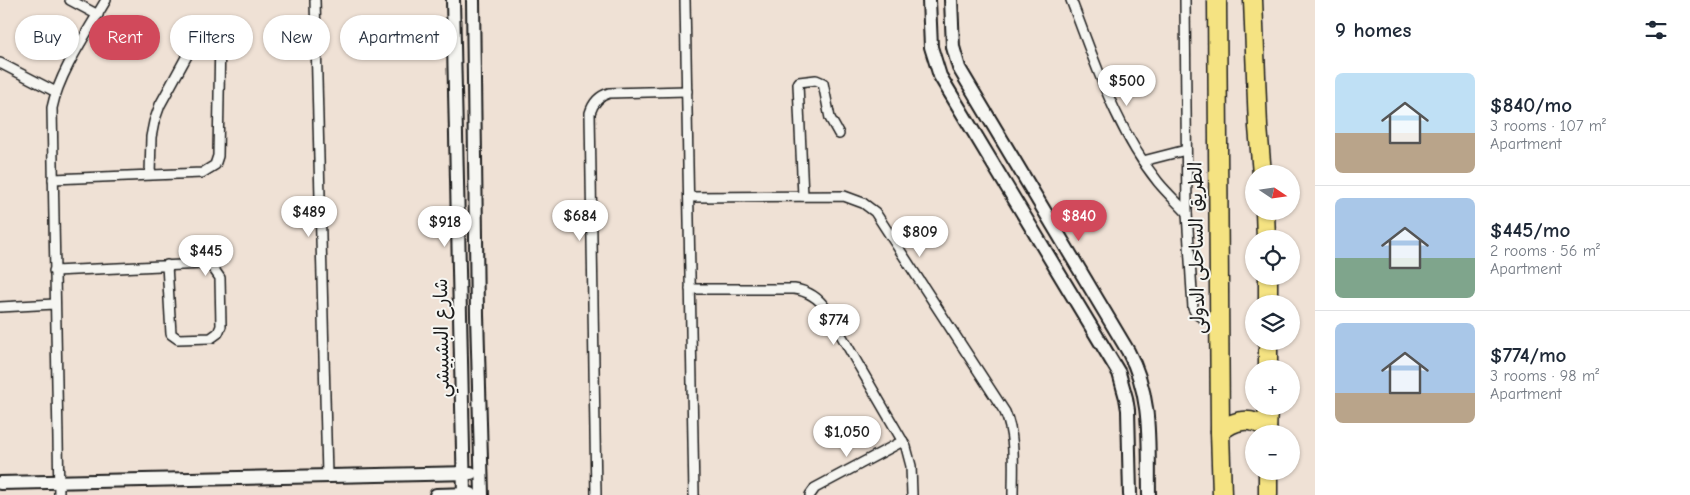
<!DOCTYPE html>
<meta charset="utf-8">
<style>
:root{--surface:#fff;--page:#f2f2f3;--text:#1f2937;--muted:#747a83;--line:#e0e1e3;--accent:#d1495b}
body{margin:0;font-family:"Comic Neue","Playpen Sans Arabic",sans-serif;background:var(--page);color:var(--text);height:100vh;display:flex;flex-direction:column;font-size:19px;white-space:nowrap}
*{box-sizing:border-box;margin:0}
p{font-size:16px;color:var(--muted)}
.icon{flex:none;width:28px;height:28px;fill:none;stroke:currentColor;stroke-width:2;stroke-linecap:round;stroke-linejoin:round}
.map{position:relative;flex:1;overflow:hidden}
.sheet{display:flex;flex-direction:column;background:var(--surface);width:375px}
.sheet>*{flex:none}
.guide{position:absolute;left:15px;top:15px;width:475px;height:45px;display:flex;gap:10px}
.needle{width:32px;rotate:103deg}
.fabs{position:absolute;left:1245px;top:165px;display:grid;gap:10px}
.fabs a{display:grid;place-items:center;width:55px;height:55px;border-radius:50%;background:var(--surface);box-shadow:0 1px 4px #0004;font-size:25px}
.price{position:absolute;translate:-50% -42px;padding:0 11px;border-radius:18px;background:#fff;color:#222;font-size:16px;line-height:32px;filter:drop-shadow(0 1px 2px #0008)}
.price::after{content:'';position:absolute;left:50%;top:30px;width:15px;height:11px;margin-left:-8px;background:inherit;clip-path:polygon(0 0,100% 0,50% 100%)}
.price.active{background:var(--accent);color:#fff}
ul{padding:0;list-style:none}
li{display:flex;align-items:center;gap:15px;height:125px;padding:0 20px}
li+li{border-top:1px solid var(--line)}
li span{display:grid;place-items:center;flex:none;width:140px;height:100px;border-radius:8px;color:#555}
li>.icon{margin-inline-start:auto}
span .icon{width:60px;height:60px;fill:#fffc;stroke-width:1}
li b{font-size:21px}
h2{display:flex;justify-content:space-between;align-items:center;height:60px;padding:0 20px;font-size:21px}
.pill{padding:0 18px;border-radius:22px;background:var(--surface);box-shadow:0 1px 4px #0004;font-size:18px;line-height:45px}
.pill.active{background:var(--accent);color:#fff}
main{display:flex;flex:1;min-height:0}
.map>svg:first-child{display:block}
.lines{fill:none;stroke-linecap:round;stroke-linejoin:round}
.street-casing{stroke:#1c1c1c;stroke-width:12}
.secondary-casing{stroke:#1c1c1c;stroke-width:16}
.highway-casing{stroke:#1c1c1c;stroke-width:21}
.street{stroke:#f6f6f2;stroke-width:9}
.secondary{stroke:#f6f6f2;stroke-width:12}
.highway{stroke:#f5e382;stroke-width:18}
.labels{text-anchor:middle;dominant-baseline:central;stroke-width:4;stroke-linejoin:round;paint-order:stroke}
.street-label{font-size:19px;fill:#1c1c1c;stroke:#f6f6f2}
</style>
<main>
<div class="map">
<svg width="1315" height="495" viewBox="0 0 1315 495">
<rect width="100%" height="100%" fill="#efe1d5"/>
<filter id="ink" filterUnits="userSpaceOnUse"><feTurbulence type="fractalNoise" baseFrequency=".02" numOctaves="2"/><feDisplacementMap in="SourceGraphic" scale="10" xChannelSelector="R" yChannelSelector="G"/><feConvolveMatrix kernelMatrix="1 2 1 2 8 2 1 2 1" color-interpolation-filters="sRGB"/></filter>
<g filter="url(#ink)">
<g class="lines">
<g class="street-casing">
<g id="street">
<polyline points="70,0 98,15"/>
<polyline points="315,0 327,476"/>
<polyline points="685,0 694,495"/>
<path d="M1071,0C1095,61 1116,130 1158,182C1167,193 1178,203 1187,213"/>
<path d="M1185,0L1187,213L1193,308C1198,320 1208,319 1219,319"/>
<polyline points="0,63 56,92"/>
<polyline points="1143,161 1186,150"/>
<path d="M53,179L202,173L215,165L218,156L220,36C217,26 208,23 201,30L160,105L154,122L151,137L150,175"/>
<polyline points="803,196 798,84 799,82 816,80 823,83 830,118 839,134"/>
<path d="M689,197L844,196L863,203L875,212L1005,412C1016,437 1013,468 1013,495"/>
<polyline points="54,271 203,264 213,268 220,278 221,326 218,333 211,338 178,339 171,334 167,265"/>
<path d="M690,289H794C808,291 818,297 826,309L906,447L911,466L912,495"/>
<polyline points="0,307 55,304"/>
<path d="M59,495L52,108C59,73 88,31 106,0"/>
<path d="M596,495L590,113C593,103 599,96 609,93L687,91"/>
<polyline points="810,495 815,488 903,441"/>
</g>
</g>
<g class="secondary-casing">
<g id="secondary">
<polyline points="453,0 464,495"/>
<polyline points="473,0 477,315 482,495"/>
<polyline points="929,0 931,47 940,76 1119,373 1126,398 1128,410 1130,495"/>
<path d="M951,0L953,47L959,68L1128,351C1153,397 1148,444 1149,495"/>
<polyline points="0,483 471,473"/>
<polyline points="436,495 471,494"/>
</g>
</g>
<g class="highway-casing">
<g id="highway">
<polyline points="1217,0 1220,432 1222,495"/>
<polyline points="1253,0 1258,127 1262,174"/>
<polyline points="1265,211 1266,239"/>
<polyline points="1268,276 1268,304"/>
<polyline points="1268,369 1268,341"/>
<path d="M1220,432C1235,419 1250,417 1267,428"/>
<polyline points="1267,434 1268,406"/>
<polyline points="1268,471 1268,495"/>
</g>
</g>
<use href="#street" class="street"/>
<use href="#secondary" class="secondary"/>
<use href="#highway" class="highway"/>
</g>
</g>
<g class="labels">
<g class="street-label">
<text transform="translate(1197 248) rotate(-91)">الطريق الساحلى الدولى</text>
<text transform="translate(442 338) rotate(-91)">شارع البشبيشي</text>
</g>
</g>
</svg>
<div class="fabs">
<a><svg class="needle" viewBox="-14 -14 28 28"><path d="M0-13l5 13h-10z" fill="#e53935"/><path d="M0 13l5-13h-10z" fill="#747a83"/></svg></a>
<a><svg class="icon" aria-label="locate" viewBox="0 0 24 24"><circle cx="12" cy="12" r="6"/><path d="M12 2v4M12 18v4M2 12h4M18 12h4"/></svg></a>
<a><svg class="icon" aria-label="layers" viewBox="0 0 24 24"><path d="M12 4l9 5-9 5-9-5zM3 14l9 5 9-5"/></svg></a>
<a>+</a>
<a>−</a>
</div>
<b class="price" style="left:1127px;top:107px">$500</b>
<b class="price" style="left:309px;top:238px">$489</b>
<b class="price" style="left:580px;top:242px">$684</b>
<b class="price active" style="left:1079px;top:242px">$840</b>
<b class="price" style="left:445px;top:248px">$918</b>
<b class="price" style="left:920px;top:258px">$809</b>
<b class="price" style="left:206px;top:277px">$445</b>
<b class="price" style="left:834px;top:346px">$774</b>
<b class="price" style="left:847px;top:458px">$1,050</b>
<div class="guide">
<a class="pill">Buy</a>
<a class="pill active">Rent</a>
<a class="pill">Filters</a>
<a class="pill">New</a>
<a class="pill">Apartment</a>
</div>
</div>
<section class="sheet">
<h2>9 homes<svg class="icon" aria-label="filters" viewBox="0 0 24 24"><path d="M4 7h16M4 17h16"/><circle cx="9" cy="7" r="2"/><circle cx="15" cy="17" r="2"/></svg></h2>
<ul>
<li><span style="background:linear-gradient(#bfe0f5 60%,#b9a48a 0)"><svg class="icon" aria-label="home" viewBox="0 0 24 24"><path d="M3 11l9-7 9 7M6 9v11h12V9"/></svg></span><div><b>$840/mo</b><p>3 rooms · 107 m²</p><p>Apartment</p></div></li>
<li><span style="background:linear-gradient(#a9c7e8 60%,#7fa58c 0)"><svg class="icon" aria-label="home" viewBox="0 0 24 24"><path d="M3 11l9-7 9 7M6 9v11h12V9"/></svg></span><div><b>$445/mo</b><p>2 rooms · 56 m²</p><p>Apartment</p></div></li>
<li><span style="background:linear-gradient(#a9c7e8 70%,#b9a48a 0)"><svg class="icon" aria-label="home" viewBox="0 0 24 24"><path d="M3 11l9-7 9 7M6 9v11h12V9"/></svg></span><div><b>$774/mo</b><p>3 rooms · 98 m²</p><p>Apartment</p></div></li>
</ul>
</section>
</main>
